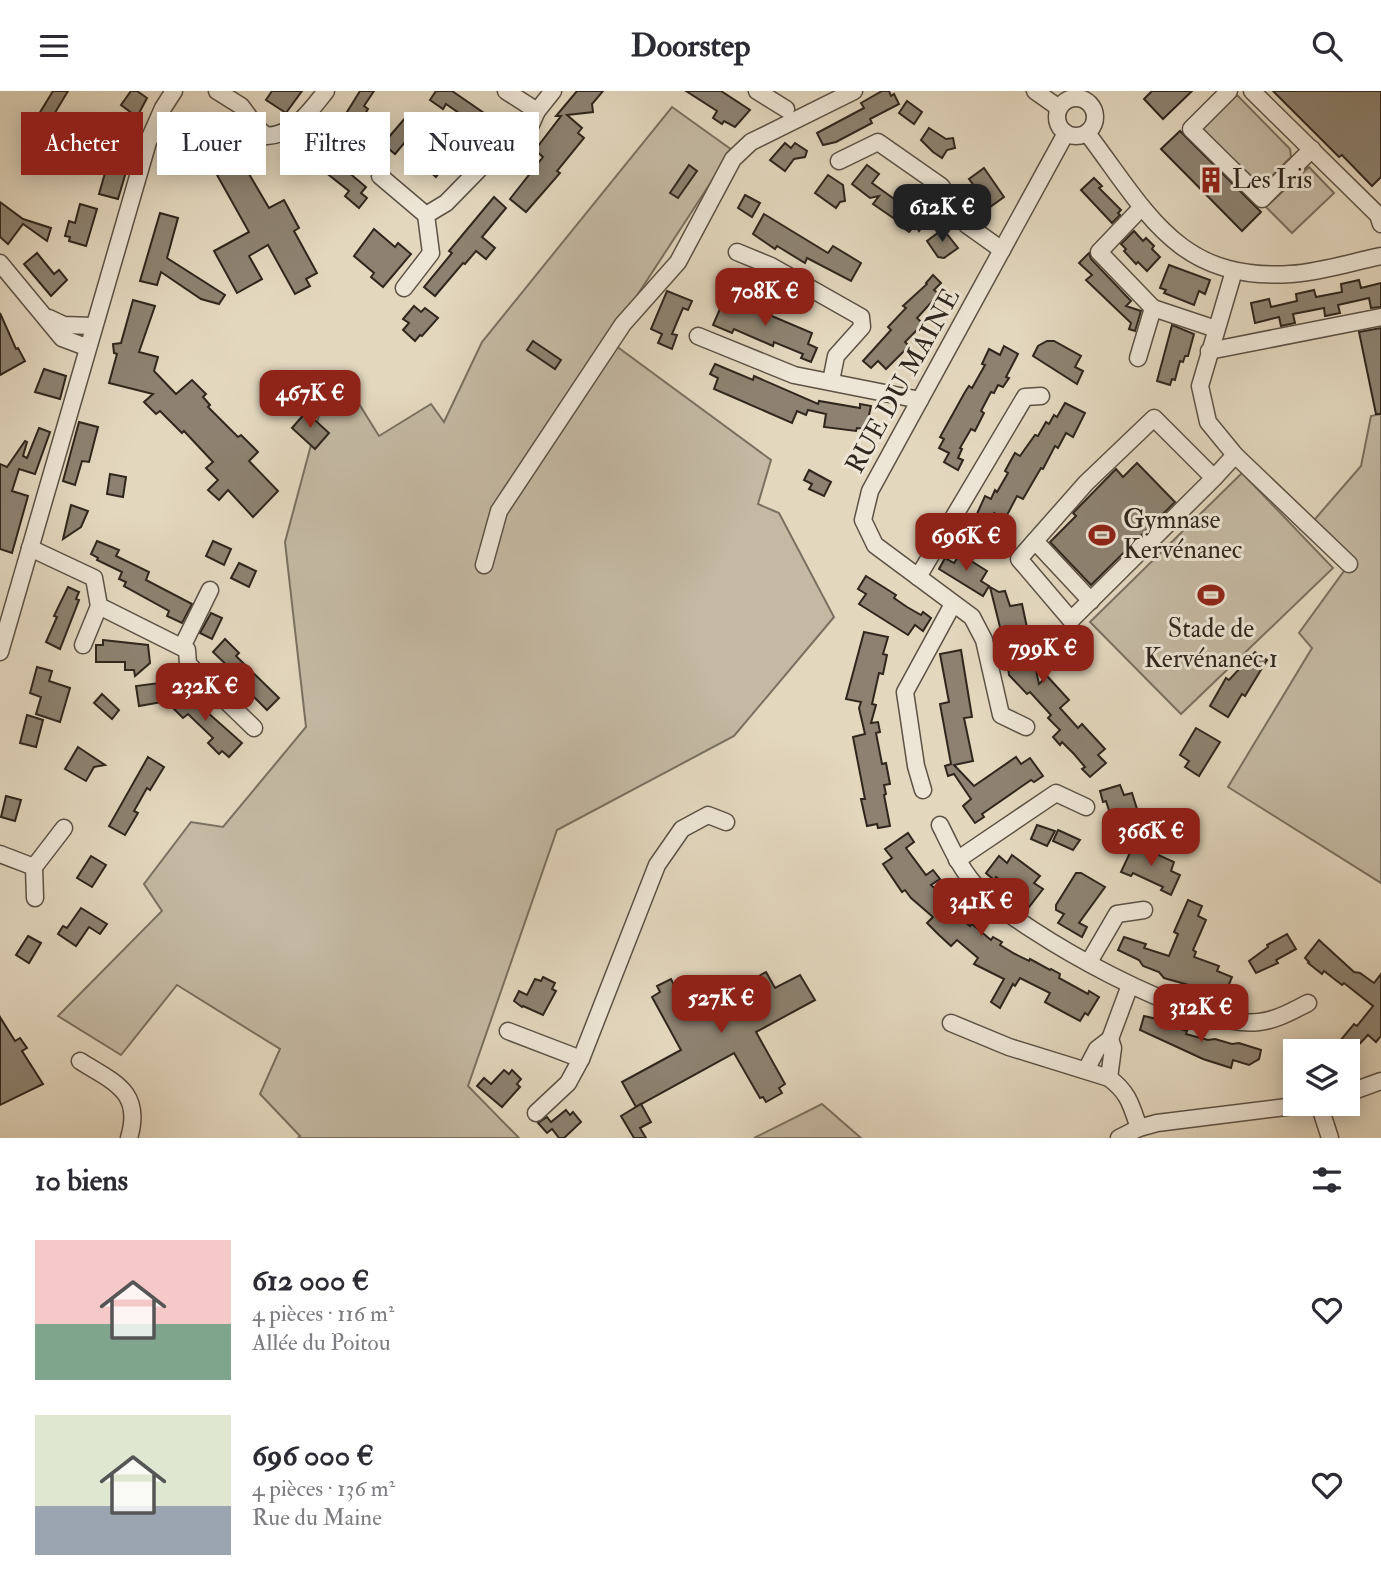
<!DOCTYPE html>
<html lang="fr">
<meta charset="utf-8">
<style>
:root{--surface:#fff;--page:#f2f2f3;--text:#2b2b33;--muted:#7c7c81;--accent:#8f2418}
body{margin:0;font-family:"IM FELL Double Pica",serif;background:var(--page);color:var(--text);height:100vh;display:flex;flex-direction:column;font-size:26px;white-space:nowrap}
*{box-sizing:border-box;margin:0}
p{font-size:23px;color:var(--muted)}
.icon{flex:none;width:38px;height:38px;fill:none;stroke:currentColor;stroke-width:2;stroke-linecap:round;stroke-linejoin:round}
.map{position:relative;height:1047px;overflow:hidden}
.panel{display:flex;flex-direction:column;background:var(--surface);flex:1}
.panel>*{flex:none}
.top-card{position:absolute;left:21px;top:21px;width:700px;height:63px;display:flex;gap:14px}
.tools{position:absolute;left:1283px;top:948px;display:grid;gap:14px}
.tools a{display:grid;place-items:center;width:77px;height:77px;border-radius:0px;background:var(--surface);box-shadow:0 4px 18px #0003;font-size:35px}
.price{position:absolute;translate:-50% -60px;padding:0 16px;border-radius:14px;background:var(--accent);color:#fff;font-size:23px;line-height:46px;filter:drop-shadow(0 2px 4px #0008)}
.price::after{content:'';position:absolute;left:50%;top:42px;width:21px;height:16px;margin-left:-10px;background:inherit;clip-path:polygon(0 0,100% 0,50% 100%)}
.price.on{background:#222;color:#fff}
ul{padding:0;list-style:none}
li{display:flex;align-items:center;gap:21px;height:175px;padding:0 35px}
li span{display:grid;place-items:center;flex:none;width:196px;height:140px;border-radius:0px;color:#555}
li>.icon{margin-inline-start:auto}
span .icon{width:84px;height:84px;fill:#fffc;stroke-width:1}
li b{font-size:30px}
h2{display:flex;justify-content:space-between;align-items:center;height:84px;padding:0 35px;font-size:30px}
.tag{padding:0 24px;border-radius:0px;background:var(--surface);box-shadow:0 4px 18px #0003;font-size:24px;line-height:63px}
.tag.on{background:var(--accent);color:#fff}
header{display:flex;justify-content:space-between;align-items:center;height:91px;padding:0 35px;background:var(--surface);font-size:32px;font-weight:800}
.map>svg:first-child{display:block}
.green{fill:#c4b9a3;stroke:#7a7060;stroke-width:2}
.building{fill:#8d8271;stroke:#2f261d;stroke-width:2}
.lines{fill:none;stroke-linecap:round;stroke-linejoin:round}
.minor-casing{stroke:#5c5245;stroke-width:19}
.minor{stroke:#ede5d5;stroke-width:16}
.labels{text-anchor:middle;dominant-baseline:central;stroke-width:6;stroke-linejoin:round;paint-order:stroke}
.poi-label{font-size:26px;fill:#2f261d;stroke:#ede5d5;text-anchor:start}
.street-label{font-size:26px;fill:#2f261d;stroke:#ede5d5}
</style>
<header><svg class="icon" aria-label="menu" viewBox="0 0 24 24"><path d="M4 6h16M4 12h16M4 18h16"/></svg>Doorstep<svg class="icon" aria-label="search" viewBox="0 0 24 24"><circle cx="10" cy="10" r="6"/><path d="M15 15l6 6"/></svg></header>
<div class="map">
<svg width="1381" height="1047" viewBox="0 0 1381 1047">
<rect width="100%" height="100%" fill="#e3d7be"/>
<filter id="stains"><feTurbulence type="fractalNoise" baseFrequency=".00286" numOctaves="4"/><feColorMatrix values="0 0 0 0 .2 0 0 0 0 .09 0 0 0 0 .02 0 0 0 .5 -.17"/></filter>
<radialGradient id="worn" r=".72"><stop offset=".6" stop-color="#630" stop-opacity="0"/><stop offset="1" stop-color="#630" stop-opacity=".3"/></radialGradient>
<g class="green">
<polygon points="1232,5 1238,5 1290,58 1291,66 1266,91 1258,91 1200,39"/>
<polygon points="672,16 732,59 608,249 771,369 758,413 779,422 834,526 734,645 557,739 468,995 519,1047 298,1047 300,1045 260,1003 280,958 177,894 121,964 58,925 162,820 144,793 191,731 223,736 306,636 285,451 322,313 333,299 351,300 379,345 431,313 444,331 482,251"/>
<polygon points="1309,76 1334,102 1292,142 1266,116"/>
<polygon points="1381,323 1381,792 1228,696 1312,557 1299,542 1349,473 1309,435 1361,375 1371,325"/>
<polygon points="1242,382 1333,477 1181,623 1090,531"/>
<polygon points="822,1013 861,1047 754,1047"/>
</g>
<g class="building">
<polygon points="53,0 68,0 50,30 39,23"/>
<polygon points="131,0 137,0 147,7 137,26 121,14"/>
<polygon points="272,0 302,0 286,22 266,9"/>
<polygon points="360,0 374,0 364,15 368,18 352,43 346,39 340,40 338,29 342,29"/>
<polygon points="436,0 452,0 497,31 480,34 483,50 464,38 469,29 446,13 443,18 430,9"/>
<polygon points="577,0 603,0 592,13 593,21 567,24 582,37 578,42 584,47 557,80 560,82 526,121 510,108 543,66 535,59 561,25 556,25"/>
<polygon points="686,0 721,0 750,19 735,36 724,30 722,33 713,27 717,20"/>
<polygon points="882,0 889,0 891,5 894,3 899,13 870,28 872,32 836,51 823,54 817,42 864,17 861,12"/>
<polygon points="1152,0 1192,0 1163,28 1144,8"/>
<polygon points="1273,0 1381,0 1381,86 1372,95 1342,64 1339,66"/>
<polygon points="907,10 922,21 914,33 899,22"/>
<polygon points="406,26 450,66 436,86 421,73 429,63 413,49 409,54 405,51 395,63 383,53"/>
<polygon points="929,37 946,48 953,47 955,57 947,59 942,67 933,61 921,49"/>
<polygon points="1180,40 1261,121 1242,140 1161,58"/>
<polygon points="322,50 330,56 328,64 366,96 361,102 367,107 359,117 345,105 349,100 311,70 309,73 300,66 311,52 316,57"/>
<polygon points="785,52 791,57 795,52 807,60 805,66 794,68 785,80 770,69"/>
<polygon points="242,71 269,117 284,109 299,137 294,140 317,182 306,188 310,195 295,203 268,154 249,165 262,188 237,202 214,160 249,141 217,84"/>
<polygon points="689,74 697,80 678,107 670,102"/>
<polygon points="867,74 879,83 872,92 911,120 915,115 930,126 919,140 915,134 909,141 901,135 902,133 873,113 879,105 870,107 852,93"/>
<polygon points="107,75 126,81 118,108 99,103"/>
<polygon points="984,77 1004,106 990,116 969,88"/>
<polygon points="828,84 843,94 845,110 840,111 836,117 815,102"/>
<polygon points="1094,87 1102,95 1099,97 1121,119 1118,122 1120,124 1112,132 1081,99"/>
<polygon points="745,104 760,112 752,126 738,117"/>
<polygon points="494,106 506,117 482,146 495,157 486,168 476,160 465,173 463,172 435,205 424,196 452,162 449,160"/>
<polygon points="0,111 23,128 51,137 47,150 23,133 8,153 0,146"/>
<polygon points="80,113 97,118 86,155 69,150 70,146 65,145 69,130 75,132"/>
<polygon points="160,122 178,127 167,167 225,204 219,213 201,208 161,181 157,194 140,190"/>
<polygon points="764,123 828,162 833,155 861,172 851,190 807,167 805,172 777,155 775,158 753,143"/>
<polygon points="374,138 395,156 398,152 411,163 383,196 371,186 374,182 354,165"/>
<polygon points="943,138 958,157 944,167 938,166 927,150"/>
<polygon points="1134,140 1143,150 1146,147 1154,155 1152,158 1160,166 1147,180 1138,171 1136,173 1124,160 1126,158 1121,153"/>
<polygon points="37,162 54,183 59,179 67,189 51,205 24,173"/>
<polygon points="1089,162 1091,168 1131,210 1126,215 1141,220 1135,240 1129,238 1131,232 1086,189 1092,184 1079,172"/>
<polygon points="1169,174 1210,189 1205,203 1199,200 1194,214 1164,202 1166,199 1160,197"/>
<polygon points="933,184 941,192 934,199 939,203 917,227 923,233 905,251 909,255 886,278 878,270 871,277 863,270 891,239 888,236 906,217 903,215 927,193 926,192"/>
<polygon points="1359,189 1361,197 1381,192 1381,216 1371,217 1369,207 1338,214 1340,222 1325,225 1324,217 1293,223 1295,232 1281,235 1279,226 1255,232 1251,212 1269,208 1271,216 1297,210 1296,203 1314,199 1316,206 1342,201 1341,193"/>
<polygon points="667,200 692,210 688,219 683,217 677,231 672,243 677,244 672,258 658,252 662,243 651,238"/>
<polygon points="133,209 155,215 139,261 158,266 154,280 176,303 192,289 206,303 203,306 210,314 208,316 238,346 241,344 258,361 249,370 278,400 253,426 228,399 219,409 208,399 218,389 206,377 213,371 184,340 182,342 160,320 156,323 144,311 153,303 109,292 117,263 114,262 113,253 121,252"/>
<polygon points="759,209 772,214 767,223 812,242 808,253 817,257 811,271 801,267 803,263 774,251 773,255 734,238 732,242 713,234 723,211 731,218 733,213 748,219 750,214 756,216"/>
<polygon points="414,215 421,221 425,217 438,227 422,245 420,244 415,250 403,239 409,232 403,228"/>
<polygon points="0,222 16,258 18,257 25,270 0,284"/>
<polygon points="1172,234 1194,243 1188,265 1185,265 1183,271 1180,270 1175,289 1172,288 1170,294 1157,290"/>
<polygon points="1381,237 1381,323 1376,323 1359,241"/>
<polygon points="533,250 561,269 555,278 527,259"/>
<polygon points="1047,250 1054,250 1081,265 1075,276 1083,280 1077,293 1033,265 1038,255"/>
<polygon points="1004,255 1018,263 1006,286 1009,287 1003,296 998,294 994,302 991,301 981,320 984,322 975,340 971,338 960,357 962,358 958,367 963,369 958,379 944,371 949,362 939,357 944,348 940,346 965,301 969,295 972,297 985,274 982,273 989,258 1000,264"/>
<polygon points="715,273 753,289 754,285 818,313 819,310 860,317 860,313 871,315 866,338 857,337 856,340 824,336 826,323 808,319 806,324 797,320 792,332 735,307 714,298 718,287 710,283"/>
<polygon points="44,278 66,285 60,308 35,301"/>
<polygon points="1065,312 1085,322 1073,346 1066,342 1058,357 1055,355 1043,378 1041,377 1023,408 1017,405 1005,428 994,422 988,432 976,425 985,405 991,408 995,399 997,401 1008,382 1005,380 1015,362 1020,365 1035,344 1038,345 1046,331 1049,333 1054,324 1057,326"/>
<polygon points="306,321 329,342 315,358 292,337"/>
<polygon points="79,331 98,336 89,371 82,370 75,394 63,390"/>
<polygon points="39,337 50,341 35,383 19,378 12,400 28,405 12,462 0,458 0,373 7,376 25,350 27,351 23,365 27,367"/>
<polygon points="1137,372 1175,411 1091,494 1050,451 1076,425 1073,422 1116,378 1123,386"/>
<polygon points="809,379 831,391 824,405 809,398 812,393 804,389"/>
<polygon points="110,383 126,386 123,406 107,403"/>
<polygon points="71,414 88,420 81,436 63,448"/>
<polygon points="97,450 119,459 116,465 149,481 146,489 192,513 182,532 167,525 169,520 124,495 126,491 119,488 122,481 97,469 98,467 91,463"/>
<polygon points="213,450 231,458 224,474 206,465"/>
<polygon points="960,463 987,480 981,490 989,495 983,505 939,478 945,467 954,472"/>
<polygon points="239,472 256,480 249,496 231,487"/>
<polygon points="866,485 896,504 894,507 907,516 921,524 923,521 931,527 923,540 915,534 908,544 859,513 866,503 858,498"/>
<polygon points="68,496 79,501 76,508 79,509 60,558 46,551 57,526 54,525"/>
<polygon points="990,496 999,501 1005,500 1010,515 1022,513 1039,593 1047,585 1069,609 1060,617 1078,637 1082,633 1105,658 1098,664 1106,672 1090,686 1082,678 1085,676 1074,663 1062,651 1060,654 1053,646 1060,639 1048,627 1051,624 1030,601 1027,603 1009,584 1008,576 1012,575 1006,543 1002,544"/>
<polygon points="211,522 222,527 212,548 200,542"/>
<polygon points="864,541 888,546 883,563 887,564 883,583 879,582 872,613 876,614 871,632 878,631 880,641 876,642 882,673 886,672 890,693 884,694 886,703 884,704 890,735 878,737 877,733 867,735 861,708 865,708 853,646 865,643 859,617 861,611 846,608"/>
<polygon points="225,548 239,562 236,565 279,607 267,619 233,585 236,583 213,561"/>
<polygon points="103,549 148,554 150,572 135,585 134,579 125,579 125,571 96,571 96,554 103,554"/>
<polygon points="961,559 972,626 964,627 973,670 954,674 974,695 1016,666 1021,673 1030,667 1043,685 1034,691 1031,689 1018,698 982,723 984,726 975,732 963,715 971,708 954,683 948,685 945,675 951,673 940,613 949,611 940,563"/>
<polygon points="1255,561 1267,569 1245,605 1242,603 1228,626 1210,615 1226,587 1229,589"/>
<polygon points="37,576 52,580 49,590 70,597 60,631 36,623 41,606 30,602"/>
<polygon points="159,592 162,611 139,615 136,595"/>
<polygon points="180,597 242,652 229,666 222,660 219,663 208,652 213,647 188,623 183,627 167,611"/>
<polygon points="102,603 119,619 112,628 94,612"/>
<polygon points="27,624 43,629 36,656 20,652"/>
<polygon points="1196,637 1220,651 1199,685 1185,676 1189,670 1180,664"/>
<polygon points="78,656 105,674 94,676 86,690 65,678"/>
<polygon points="148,666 164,676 150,699 147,697 134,720 138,722 125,744 109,735"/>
<polygon points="1120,694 1124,704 1132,702 1142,734 1133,737 1136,747 1115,753 1112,742 1116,741 1106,710 1103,711 1100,700"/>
<polygon points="6,705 21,709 15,730 1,726"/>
<polygon points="1037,734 1055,740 1047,755 1031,748"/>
<polygon points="1058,739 1080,749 1073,759 1053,750"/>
<polygon points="908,742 914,751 906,757 926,784 933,779 940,788 931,794 948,810 946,813 970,835 972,833 991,849 993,846 1002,851 1000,854 1015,863 1029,870 1030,868 1050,879 1051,878 1060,883 1059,887 1088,903 1089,900 1099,906 1088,924 1085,922 1080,930 1054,916 1045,911 1050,902 1020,887 1015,895 1013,893 1000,917 991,911 1004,888 974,873 978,867 957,849 951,855 939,844 927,832 933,826 911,807 905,799 902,801 883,773 892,767 885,758"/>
<polygon points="1134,753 1174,771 1171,780 1180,784 1171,804 1161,799 1163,796 1133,782 1131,785 1121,781"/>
<polygon points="1012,764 1040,785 1034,792 1043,798 1029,816 1021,809 1023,806 996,786 994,789 986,782 999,765 1007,772"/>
<polygon points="91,765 106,774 92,796 77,787"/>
<polygon points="1076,782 1081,782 1105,796 1079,832 1087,836 1082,846 1058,832 1064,823 1056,819 1056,814"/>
<polygon points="1188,809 1202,815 1198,825 1206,829 1193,859 1196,861 1194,866 1219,875 1217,880 1232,886 1225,903 1204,895 1203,898 1164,887 1159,881 1143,875 1139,869 1118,859 1124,846 1146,853 1144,857 1169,865 1178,843 1174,841"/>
<polygon points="81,817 107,833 100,843 89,836 76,855 58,843 63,835 67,837"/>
<polygon points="1287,843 1296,858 1276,869 1278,872 1256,882 1249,870 1268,856 1267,854"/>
<polygon points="28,845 41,852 29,872 16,864"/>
<polygon points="1319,849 1354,881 1360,882 1374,892 1381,883 1381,945 1376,951 1368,944 1352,961 1339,951 1354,933 1357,935 1373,915 1344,892 1342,894 1324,880 1322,883 1308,872 1309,871 1305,867"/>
<polygon points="766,881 775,897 800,884 815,909 756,941 785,993 779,997 782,1002 766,1011 763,1006 760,1007 734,962 636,1016 622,991 681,959 652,906 660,901 657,895 671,888 674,894 677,892 690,915 711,904 715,910"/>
<polygon points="543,886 555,892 552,898 556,900 543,924 523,915 522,916 514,910 519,900 527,904 535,888 541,890"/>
<polygon points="1144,925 1166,930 1165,933 1187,940 1186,943 1208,949 1215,948 1232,953 1239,952 1261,959 1259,968 1249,974 1233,969 1231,977 1203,968 1140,939"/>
<polygon points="0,926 15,950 20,947 27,957 22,960 43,993 0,1014"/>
<polygon points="504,979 509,983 512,979 521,988 517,993 520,996 502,1016 477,995 484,987 491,993"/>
<polygon points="641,1013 651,1031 640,1037 646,1047 634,1047 621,1025"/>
<polygon points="566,1019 570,1024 573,1021 581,1031 564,1047 559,1047 552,1038 547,1042 538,1032 547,1026 551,1031"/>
</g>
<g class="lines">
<g class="minor-casing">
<g id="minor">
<path d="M217,0L241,15L258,38L267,45C295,43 310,20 326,0"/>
<polyline points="506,0 537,20"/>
<polyline points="757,0 786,18"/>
<polyline points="1035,0 1059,17"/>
<polyline points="1229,0 1191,38 1262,108 1312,58"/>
<polyline points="1252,0 1378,124 1381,133"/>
<circle cx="1076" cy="26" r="19"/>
<path d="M1087,42C1147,121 1178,191 1291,183C1321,181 1352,171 1381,165"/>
<polyline points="839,70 878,51 941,95 967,134 1002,159"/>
<polyline points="380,85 426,124"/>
<polyline points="1142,116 1099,161 1153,217 1216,238"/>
<polyline points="737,161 771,175 861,226 862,236 836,265 831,290"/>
<polyline points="0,172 62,247 86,256"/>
<polyline points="1234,180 1200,295 1208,331 1235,364 1349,473"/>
<polyline points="404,197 431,162 426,124 446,112 490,67 515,56 526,45 537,20 553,0"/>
<polyline points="49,227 64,234 93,235"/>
<polyline points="698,245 794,284 920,309"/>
<polyline points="1209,260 1381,226"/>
<polyline points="1138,267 1153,217"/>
<polyline points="1214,387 1071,529 1019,468 1086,392 1154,327 1214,387 1235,364"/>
<polyline points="1035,450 1091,510"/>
<polyline points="30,457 94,487 99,515 187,559 188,573 254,637"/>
<polyline points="484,474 499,420 623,233 678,171 733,68 751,51 854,0"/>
<polyline points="918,486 1025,306 1041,305"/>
<polyline points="83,554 99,515"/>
<polyline points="182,556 210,499"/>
<polyline points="0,561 148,51 163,17 174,0"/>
<polyline points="1026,636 1001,624 984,549 972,526 875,454 863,429 870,400 1066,42"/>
<polyline points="923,699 916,675 905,601 953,513"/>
<path d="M940,734C951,756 961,780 979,798C1024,843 1194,939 1259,931C1277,929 1292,920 1308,912"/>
<polyline points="0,763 34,776 35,807"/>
<polyline points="957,769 1056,702 1086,716"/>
<polyline points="34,776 64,737"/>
<polyline points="1089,871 1117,823 1144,819"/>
<path d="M951,932L1009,956L1109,987C1129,1002 1131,1014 1139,1037"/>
<polyline points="508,940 581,968"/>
<polyline points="1110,948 1130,894"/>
<path d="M80,970C113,991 143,1000 129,1047"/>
<polyline points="1086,979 1097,958 1110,948 1113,957 1109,987"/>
<polyline points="1348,1002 1381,990"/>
<polyline points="1319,1013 1330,1047"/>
<polyline points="536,1022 568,992 581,968 657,774 682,738 708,724 726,731"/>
<polyline points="1119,1047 1139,1037 1157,1032 1310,1013"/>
</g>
</g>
<use href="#minor" class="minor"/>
</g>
<defs>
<g id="building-bare" transform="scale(2.1)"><path d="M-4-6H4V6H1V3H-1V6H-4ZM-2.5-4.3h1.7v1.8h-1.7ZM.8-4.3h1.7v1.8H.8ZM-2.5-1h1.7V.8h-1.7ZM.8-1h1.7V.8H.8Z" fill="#8f2418" stroke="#ede5d5" stroke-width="2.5" paint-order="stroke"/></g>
<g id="stadium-bare" transform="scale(2.1)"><path d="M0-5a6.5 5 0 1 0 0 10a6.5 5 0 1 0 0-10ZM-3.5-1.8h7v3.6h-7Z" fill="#8f2418" stroke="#ede5d5" stroke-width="2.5" paint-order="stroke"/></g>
</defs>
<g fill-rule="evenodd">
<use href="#building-bare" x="1211" y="89"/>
<use href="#stadium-bare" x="1102" y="444"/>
<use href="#stadium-bare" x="1211" y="504"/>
</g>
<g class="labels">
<g class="poi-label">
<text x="1232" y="89">Les Iris</text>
<text x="1123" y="429">Gymnase<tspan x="1123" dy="30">Kervénanec</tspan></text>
<text x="1211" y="538" text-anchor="middle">Stade de<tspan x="1211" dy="30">Kervénanec 1</tspan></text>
</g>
<g class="street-label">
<text transform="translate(903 290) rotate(-61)">RUE DU MAINE</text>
</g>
</g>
<rect width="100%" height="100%" filter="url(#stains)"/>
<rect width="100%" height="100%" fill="url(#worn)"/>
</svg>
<div class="tools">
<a><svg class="icon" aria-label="layers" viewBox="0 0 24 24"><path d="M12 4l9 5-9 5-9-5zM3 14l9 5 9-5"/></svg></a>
</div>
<b class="price on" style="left:942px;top:153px">612K €</b>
<b class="price" style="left:765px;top:237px">708K €</b>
<b class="price" style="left:310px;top:339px">467K €</b>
<b class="price" style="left:966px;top:482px">696K €</b>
<b class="price" style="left:1043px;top:594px">799K €</b>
<b class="price" style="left:205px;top:632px">232K €</b>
<b class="price" style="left:1151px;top:777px">366K €</b>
<b class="price" style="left:981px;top:847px">341K €</b>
<b class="price" style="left:721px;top:944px">527K €</b>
<b class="price" style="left:1201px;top:953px">312K €</b>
<div class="top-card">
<a class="tag on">Acheter</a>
<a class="tag">Louer</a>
<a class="tag">Filtres</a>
<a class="tag">Nouveau</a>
</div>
</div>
<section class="panel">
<h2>10 biens<svg class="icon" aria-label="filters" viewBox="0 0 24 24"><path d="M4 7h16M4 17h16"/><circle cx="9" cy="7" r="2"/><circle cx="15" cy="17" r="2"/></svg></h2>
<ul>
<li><span style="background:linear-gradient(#f6c9c9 60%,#7fa58c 0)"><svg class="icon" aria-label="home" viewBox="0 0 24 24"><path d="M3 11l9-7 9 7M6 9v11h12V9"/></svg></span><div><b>612 000 €</b><p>4 pièces · 116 m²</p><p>Allée du Poitou</p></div><svg class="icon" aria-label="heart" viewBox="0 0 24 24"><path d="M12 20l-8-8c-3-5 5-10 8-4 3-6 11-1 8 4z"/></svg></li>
<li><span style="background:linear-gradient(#dfe7d0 65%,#9aa5b1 0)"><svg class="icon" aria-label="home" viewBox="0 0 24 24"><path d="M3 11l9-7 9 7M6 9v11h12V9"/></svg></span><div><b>696 000 €</b><p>4 pièces · 136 m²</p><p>Rue du Maine</p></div><svg class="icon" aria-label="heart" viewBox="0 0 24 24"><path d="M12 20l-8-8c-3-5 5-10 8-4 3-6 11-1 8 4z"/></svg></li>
</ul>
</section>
